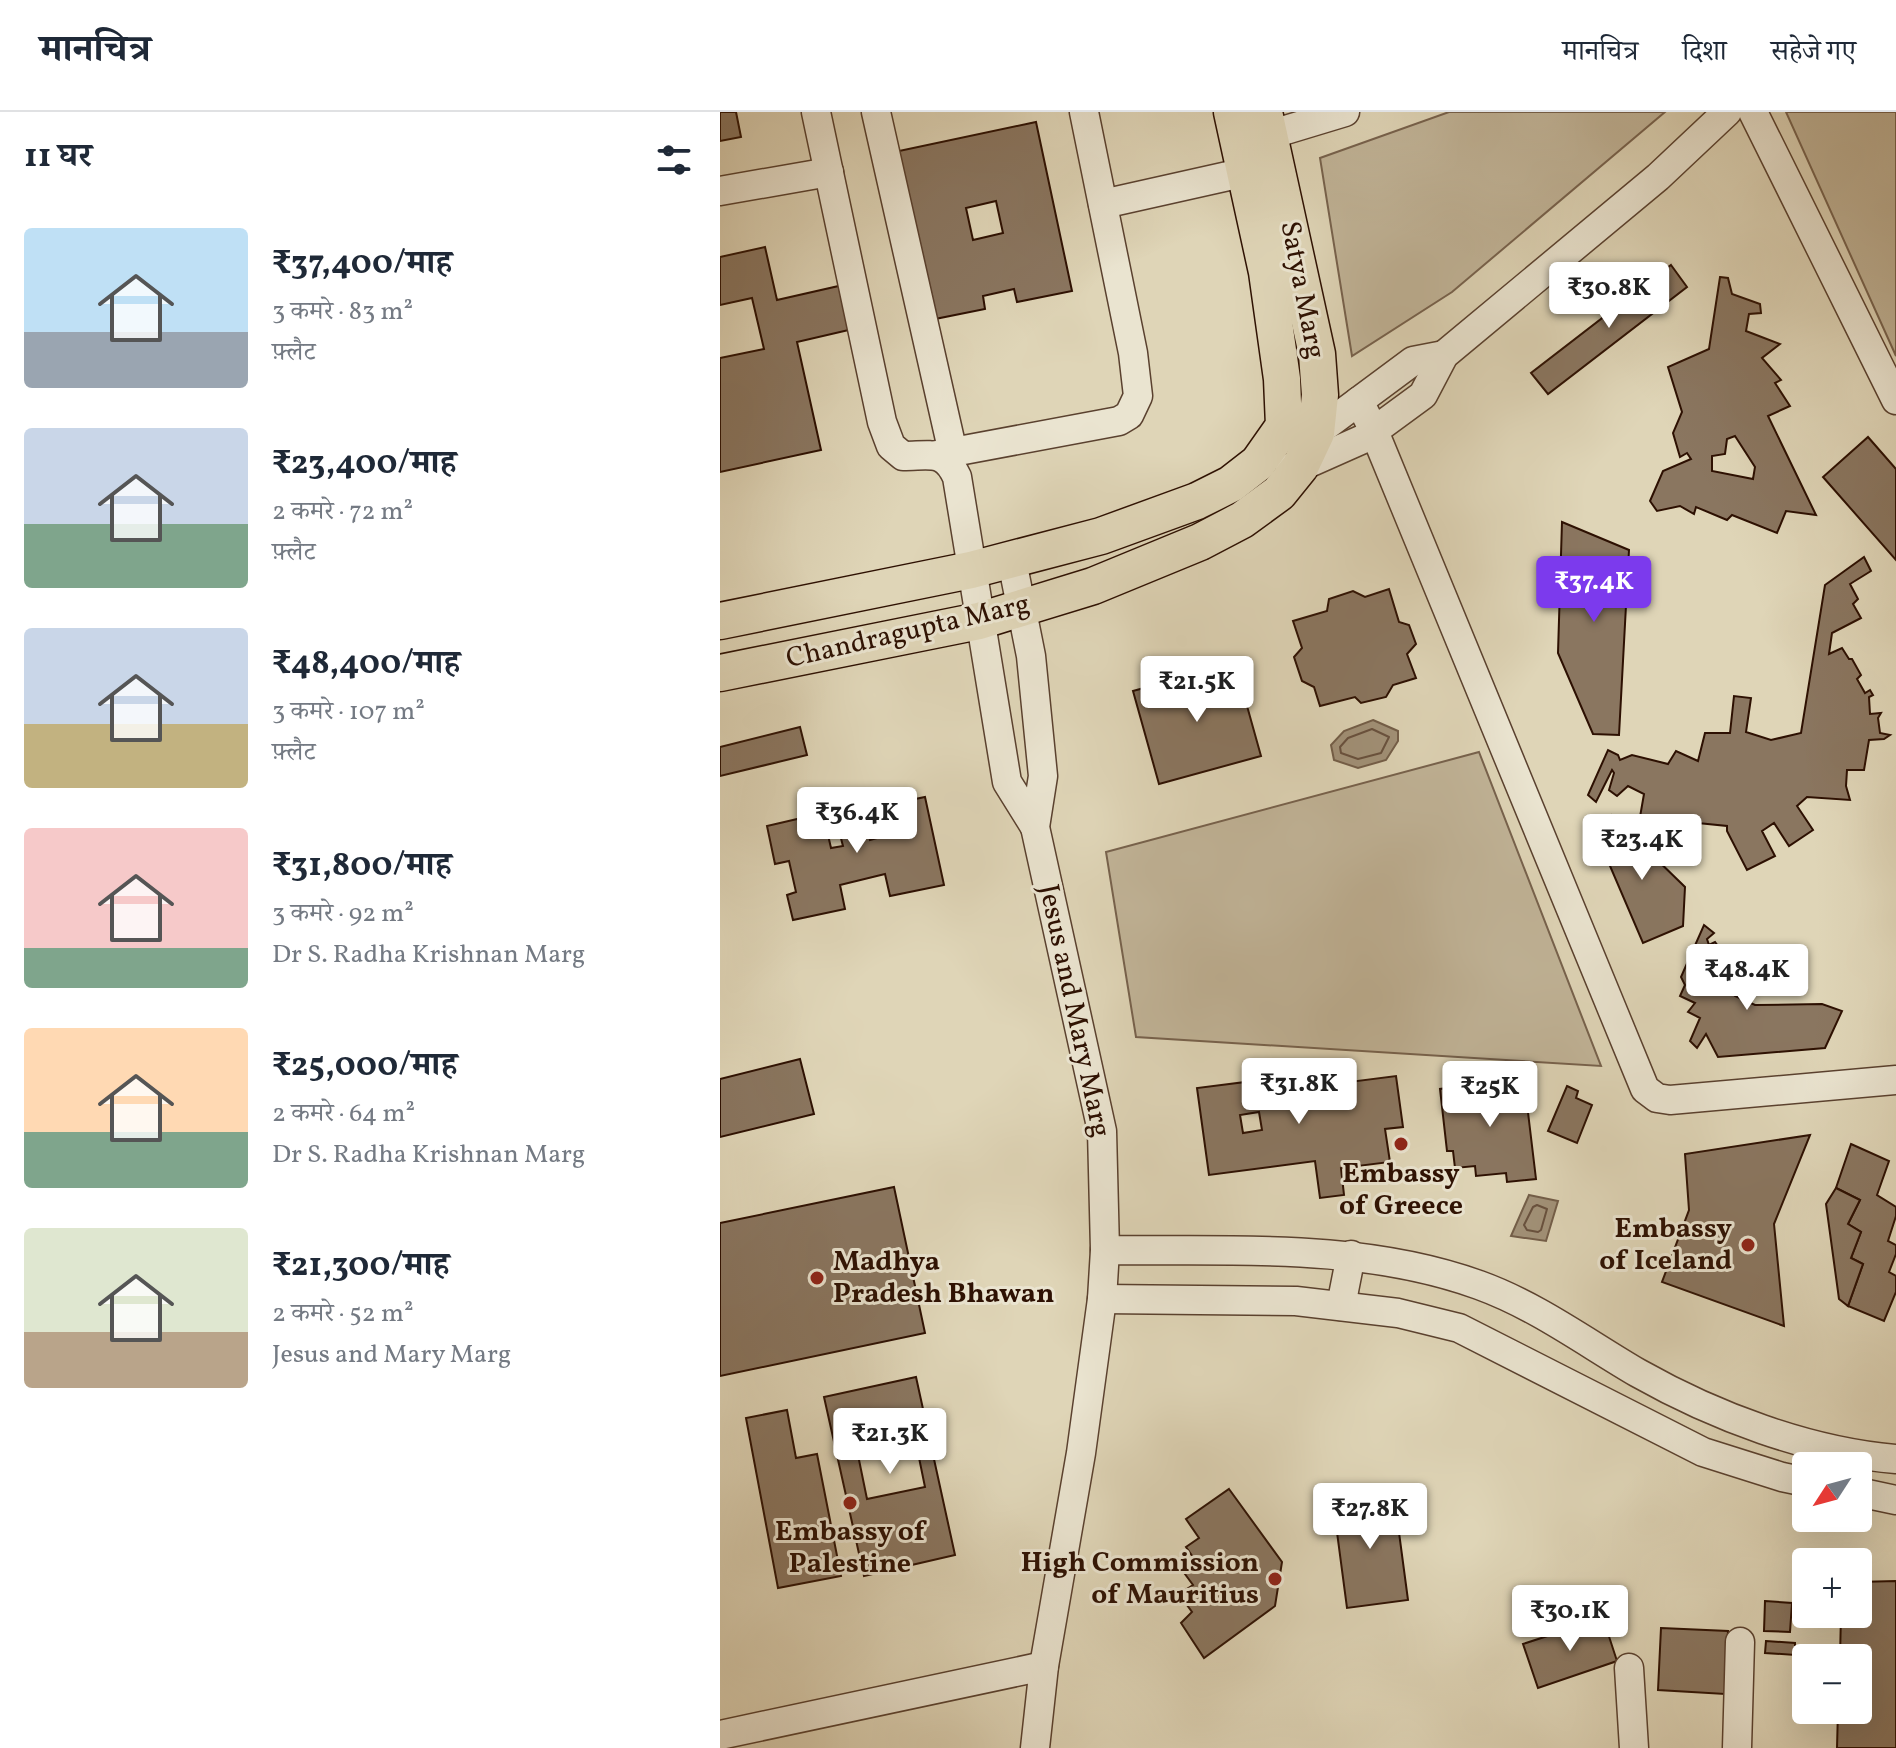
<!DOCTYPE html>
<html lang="hi">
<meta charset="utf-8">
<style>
:root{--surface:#fff;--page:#f6f6f7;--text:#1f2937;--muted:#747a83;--line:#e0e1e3;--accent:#7c3aed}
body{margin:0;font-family:Vollkorn,"Noto Serif Devanagari",serif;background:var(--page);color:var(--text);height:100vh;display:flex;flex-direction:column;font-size:30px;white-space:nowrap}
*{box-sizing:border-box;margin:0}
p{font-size:26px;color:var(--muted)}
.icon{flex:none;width:44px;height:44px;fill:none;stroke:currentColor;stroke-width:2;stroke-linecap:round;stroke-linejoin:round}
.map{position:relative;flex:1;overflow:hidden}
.panel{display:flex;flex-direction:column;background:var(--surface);width:720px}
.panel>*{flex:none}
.needle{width:52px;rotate:234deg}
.tools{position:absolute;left:1072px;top:1340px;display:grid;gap:16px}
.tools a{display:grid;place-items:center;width:80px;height:80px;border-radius:8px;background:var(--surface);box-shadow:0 8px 32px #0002;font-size:40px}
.price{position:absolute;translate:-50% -68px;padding:0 18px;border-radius:8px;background:#fff;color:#222;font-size:26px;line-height:52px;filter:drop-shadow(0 2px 4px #0008)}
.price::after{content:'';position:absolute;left:50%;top:48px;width:24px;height:18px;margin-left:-12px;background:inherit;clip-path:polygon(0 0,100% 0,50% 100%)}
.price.on{background:var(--accent);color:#fff}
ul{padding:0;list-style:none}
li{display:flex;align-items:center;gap:24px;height:200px;padding:0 24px}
li span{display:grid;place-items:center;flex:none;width:224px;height:160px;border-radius:8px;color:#555}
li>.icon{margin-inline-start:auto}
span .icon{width:96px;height:96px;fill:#fffc;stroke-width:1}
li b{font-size:34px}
h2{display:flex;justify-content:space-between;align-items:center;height:96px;padding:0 24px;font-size:34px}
header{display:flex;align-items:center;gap:48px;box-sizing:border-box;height:112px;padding:0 40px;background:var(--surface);border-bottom:2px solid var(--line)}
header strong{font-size:38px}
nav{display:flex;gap:44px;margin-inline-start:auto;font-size:28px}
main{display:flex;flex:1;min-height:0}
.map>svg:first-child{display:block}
.green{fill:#c1b498;stroke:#77624d;stroke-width:2}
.water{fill:#a29279;stroke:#735e49;stroke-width:2}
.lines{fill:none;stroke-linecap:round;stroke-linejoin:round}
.shore{stroke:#68513e;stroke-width:2}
.building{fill:#8a7660;stroke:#2d1002;stroke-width:2;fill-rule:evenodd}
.minor-casing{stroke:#5a412f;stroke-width:31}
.major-casing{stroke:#2d1002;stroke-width:39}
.minor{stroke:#eae4d0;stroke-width:28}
.major{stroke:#dfd5b7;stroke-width:36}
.poi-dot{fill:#8f2418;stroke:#eae4d0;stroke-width:3}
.labels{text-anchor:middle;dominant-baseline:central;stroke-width:6;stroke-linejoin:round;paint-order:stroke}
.street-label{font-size:28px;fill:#2d1002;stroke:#eae4d0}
.poi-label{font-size:28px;font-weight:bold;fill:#2d1002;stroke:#eae4d0}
</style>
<header>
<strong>मानचित्र</strong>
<nav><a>मानचित्र</a><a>दिशा</a><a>सहेजे गए</a></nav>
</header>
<main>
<section class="panel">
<h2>11 घर<svg class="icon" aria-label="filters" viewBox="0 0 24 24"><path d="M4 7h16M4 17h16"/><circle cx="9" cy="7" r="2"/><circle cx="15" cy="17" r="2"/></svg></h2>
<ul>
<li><span style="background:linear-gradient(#bfe0f5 65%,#9aa5b1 0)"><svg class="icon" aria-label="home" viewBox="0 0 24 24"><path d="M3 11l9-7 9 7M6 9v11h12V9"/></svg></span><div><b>₹37,400/माह</b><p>3 कमरे · 83 m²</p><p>फ़्लैट</p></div></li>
<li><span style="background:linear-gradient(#c9d6e8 60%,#7fa58c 0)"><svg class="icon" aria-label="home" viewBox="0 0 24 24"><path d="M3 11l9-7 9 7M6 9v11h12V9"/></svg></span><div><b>₹23,400/माह</b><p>2 कमरे · 72 m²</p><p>फ़्लैट</p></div></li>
<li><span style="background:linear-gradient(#c9d6e8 60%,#c2b280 0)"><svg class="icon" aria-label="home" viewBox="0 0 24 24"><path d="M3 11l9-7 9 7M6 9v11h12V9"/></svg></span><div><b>₹48,400/माह</b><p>3 कमरे · 107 m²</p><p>फ़्लैट</p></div></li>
<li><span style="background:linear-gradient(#f6c9c9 75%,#7fa58c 0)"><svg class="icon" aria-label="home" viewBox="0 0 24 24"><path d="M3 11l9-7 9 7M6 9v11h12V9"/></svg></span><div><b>₹31,800/माह</b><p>3 कमरे · 92 m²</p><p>Dr S. Radha Krishnan Marg</p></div></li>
<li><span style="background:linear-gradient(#ffd9b3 65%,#7fa58c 0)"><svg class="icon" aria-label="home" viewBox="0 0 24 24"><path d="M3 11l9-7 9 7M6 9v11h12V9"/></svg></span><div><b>₹25,000/माह</b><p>2 कमरे · 64 m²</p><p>Dr S. Radha Krishnan Marg</p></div></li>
<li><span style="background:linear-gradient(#dfe7d0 65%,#b9a48a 0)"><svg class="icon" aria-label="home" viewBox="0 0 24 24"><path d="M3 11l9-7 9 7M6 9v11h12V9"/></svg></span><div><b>₹21,300/माह</b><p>2 कमरे · 52 m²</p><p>Jesus and Mary Marg</p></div></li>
</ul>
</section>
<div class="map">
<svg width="1176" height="1636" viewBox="0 0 1176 1636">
<rect width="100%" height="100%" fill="#dfd5b7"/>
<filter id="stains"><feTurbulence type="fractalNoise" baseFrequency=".0025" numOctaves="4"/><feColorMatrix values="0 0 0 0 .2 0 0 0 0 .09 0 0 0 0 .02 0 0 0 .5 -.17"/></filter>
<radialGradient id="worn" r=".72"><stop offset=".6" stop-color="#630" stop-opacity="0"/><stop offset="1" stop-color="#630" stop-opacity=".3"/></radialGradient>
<g class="green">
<polygon points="729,0 945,0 732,180 632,244 600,46"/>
<polygon points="1066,0 1176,0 1176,244"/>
<polygon points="759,640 881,954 416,925 386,740"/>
</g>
<g class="water">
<polygon points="653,608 678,619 678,629 666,648 638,656 614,648 611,633 624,619"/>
<polygon points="809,1083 838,1089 826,1129 791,1124"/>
</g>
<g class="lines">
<g class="shore">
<polygon points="652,617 669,625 661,641 638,647 621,641 620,635 628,626"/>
<polygon points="817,1093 827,1097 821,1118 818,1120 807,1118 804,1113 813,1095"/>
</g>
</g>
<g class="building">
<polygon points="0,0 16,0 21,25 0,29"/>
<path d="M316,10L352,179L297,190L294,177L263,184L265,197L215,207L179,39ZM276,89L283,121L253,128L246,96Z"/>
<polygon points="45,135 57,188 123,173 133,217 77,230 101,338 0,360 0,246 44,237 32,186 0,193 0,145"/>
<polygon points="951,153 967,175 828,282 811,261"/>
<path d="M1000,165L1008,166L1012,182L1040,192L1041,201L1029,202L1026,219L1060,232L1042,246L1061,268L1055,271L1070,294L1048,304L1096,403L1066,399L1057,421L1012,403L1007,408L976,395L974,402L960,394L937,399L930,389L943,359L971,347L967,341L960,345L953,321L962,300L948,255L989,237ZM1015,324L1035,355L1033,367L992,359V344L1005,342L1007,327Z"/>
<polygon points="1148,325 1176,357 1176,448 1103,365"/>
<polygon points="842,410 909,438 899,623 873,622 838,541"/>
<polygon points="1144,445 1151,459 1130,472 1138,487 1133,492 1141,506 1112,521 1109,542 1122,536 1129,547 1132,547 1141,563 1137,567 1145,581 1150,578 1153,583 1149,585 1150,602 1161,601 1158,606 1160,621 1170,623 1164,627 1149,628 1144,658 1127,658 1126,674 1130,688 1087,685 1077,694 1093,718 1069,734 1054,711 1042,719 1055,744 1027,758 1007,719 1007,714 958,709 956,717 938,710 935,724 917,722 924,682 908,674 897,684 889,678 894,661 892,658 876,690 868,683 888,638 898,643 900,648 912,643 948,652 956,639 978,649 985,621 1010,621 1014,584 1031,586 1026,620 1051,628 1081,621 1105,473"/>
<polygon points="669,477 679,510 689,513 696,532 687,542 696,566 673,573 666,585 641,591 635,585 600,594 594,575 582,569 574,545 582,536 573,509 607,499 609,487 633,479 645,485"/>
<polygon points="515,551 541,644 439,672 413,579"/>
<polygon points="80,615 87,643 0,664 0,635"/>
<polygon points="205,685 224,773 170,784 165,762 120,773 125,797 73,808 67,783 76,780 69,749 55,752 47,714 103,701 111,736 123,734 117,711 144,705 150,728 157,726 150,689 164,686 166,693"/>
<polygon points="891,703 965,775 963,814 923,831 872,712"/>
<polygon points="984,813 994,821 987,827 989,833 995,830 1001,838 996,842 996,848 1002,846 1009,856 1003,864 1012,864 1016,871 1010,878 1015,884 1035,893 1102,892 1122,899 1105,936 998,945 986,922 977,936 970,929 980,906 968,900 975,891 960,884 965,873 961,865"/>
<polygon points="80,947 94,1002 0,1025 0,967"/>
<path d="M573,964L575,977L676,964L683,1015L665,1017L670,1050L621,1056L624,1083L600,1086L595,1049L489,1063L477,976ZM539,1000L542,1018L523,1021L520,1003Z"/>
<polygon points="804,967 816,1067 787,1070 786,1061 756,1064 755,1054 735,1056 733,1039 727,1039 720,977"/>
<polygon points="847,974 858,979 856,986 872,993 857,1031 828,1019"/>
<polygon points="1090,1023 1054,1112 1064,1214 942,1170 969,1098 965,1042"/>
<polygon points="1131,1032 1169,1049 1157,1083 1176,1095 1176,1104 1168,1129 1176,1133 1176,1142 1169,1160 1176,1164 1176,1180 1164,1209 1128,1194 1143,1152 1131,1146 1141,1120 1128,1112 1140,1088 1116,1076"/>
<polygon points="174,1075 205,1221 0,1264 0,1111"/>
<polygon points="1116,1076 1140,1088 1128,1112 1141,1120 1131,1146 1143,1152 1128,1194 1119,1187 1106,1092"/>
<path d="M196,1265L235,1443L144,1464L104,1285ZM196,1331L205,1375L147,1387L138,1343Z"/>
<polygon points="67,1298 76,1346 97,1342 121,1464 58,1476 26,1306"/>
<polygon points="509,1377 562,1450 555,1494 484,1546 461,1511 472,1500 459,1482 473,1473 462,1458 475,1448 466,1435 479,1426 466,1407"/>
<polygon points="674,1383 688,1488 627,1496 613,1390"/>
<polygon points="1176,1469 1176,1636 1117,1636 1118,1598 1138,1598 1138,1546 1120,1546 1121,1502 1138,1502 1138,1470"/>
<polygon points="1045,1489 1072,1491 1070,1520 1044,1519"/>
<polygon points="883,1506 897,1549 818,1576 803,1532"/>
<polygon points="941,1516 1008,1519 1005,1582 938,1578"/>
<polygon points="1046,1529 1075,1531 1075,1543 1045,1541"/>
</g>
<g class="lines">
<g class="minor-casing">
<g id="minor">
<path d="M96,0L162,310L171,334L183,344C211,344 224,337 237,365L287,670L315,715"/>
<polyline points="156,0 233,341"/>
<polyline points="1033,0 1176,288"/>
<polyline points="549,23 625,0"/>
<polyline points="0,79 109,60"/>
<polyline points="383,92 526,60"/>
<polyline points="639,289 654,319 925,977 937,986 950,988 1176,968"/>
<polyline points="583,324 596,321 693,249 724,243"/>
<polyline points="217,343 399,309 409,303 418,284 413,241 364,0"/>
<polyline points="570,356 580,355 643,327 703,283 724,243 938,65 1007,0"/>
<polyline points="292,449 311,544 323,664 315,715 382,1019 385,1138 382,1187 361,1341 324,1554 315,1636"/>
<path d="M385,1138C509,1140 640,1130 759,1173C817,1194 865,1230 918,1261C994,1304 1089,1340 1176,1347"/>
<polyline points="382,1187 576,1189 678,1201 739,1216 983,1340 1062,1365 1086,1370"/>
<polyline points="621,1194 631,1143"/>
<polyline points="1138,1380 1176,1388"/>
<polyline points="909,1556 914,1636"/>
<polyline points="0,1623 324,1554"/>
<polyline points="1017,1636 1020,1530"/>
</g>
</g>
<g class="major-casing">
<g id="major">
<polyline points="0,509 251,458 381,424 477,389 511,372 538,351 564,314 562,267 547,160 512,0"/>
<polyline points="0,561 259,509 373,474 480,430 522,408 559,381 580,355 596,321 600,283 597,242 544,0"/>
</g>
</g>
<use href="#minor" class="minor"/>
<use href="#major" class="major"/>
</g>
<g class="poi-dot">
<circle cx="681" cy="1032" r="8"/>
<circle cx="1028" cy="1133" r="8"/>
<circle cx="97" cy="1166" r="8"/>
<circle cx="130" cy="1391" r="8"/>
<circle cx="555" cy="1467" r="8"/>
</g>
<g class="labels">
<g class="street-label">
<text transform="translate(582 178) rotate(79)">Satya Marg</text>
<text transform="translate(188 520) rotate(-13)">Chandragupta Marg</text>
<text transform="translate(354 899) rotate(78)">Jesus and Mary Marg</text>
</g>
<g class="poi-label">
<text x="681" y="1062">Embassy<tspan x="681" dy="32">of Greece</tspan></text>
<text x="1012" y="1117" text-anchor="end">Embassy<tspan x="1012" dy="32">of Iceland</tspan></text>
<text x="113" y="1150" text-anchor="start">Madhya<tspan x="113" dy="32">Pradesh Bhawan</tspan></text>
<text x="130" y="1420">Embassy of<tspan x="130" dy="32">Palestine</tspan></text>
<text x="539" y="1451" text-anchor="end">High Commission<tspan x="539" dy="32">of Mauritius</tspan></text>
</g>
</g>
<rect width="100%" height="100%" filter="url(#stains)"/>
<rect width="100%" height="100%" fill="url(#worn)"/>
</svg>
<div class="tools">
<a><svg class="needle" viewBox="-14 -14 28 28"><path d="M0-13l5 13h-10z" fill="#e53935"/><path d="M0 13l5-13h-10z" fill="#747a83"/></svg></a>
<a>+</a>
<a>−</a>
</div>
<b class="price" style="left:889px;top:218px">₹30.8K</b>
<b class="price on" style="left:874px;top:512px">₹37.4K</b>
<b class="price" style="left:477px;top:612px">₹21.5K</b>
<b class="price" style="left:137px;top:743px">₹36.4K</b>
<b class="price" style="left:922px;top:770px">₹23.4K</b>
<b class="price" style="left:1027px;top:900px">₹48.4K</b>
<b class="price" style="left:579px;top:1014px">₹31.8K</b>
<b class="price" style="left:770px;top:1017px">₹25K</b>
<b class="price" style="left:170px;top:1364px">₹21.3K</b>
<b class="price" style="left:650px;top:1439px">₹27.8K</b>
<b class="price" style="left:850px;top:1541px">₹30.1K</b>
</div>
</main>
